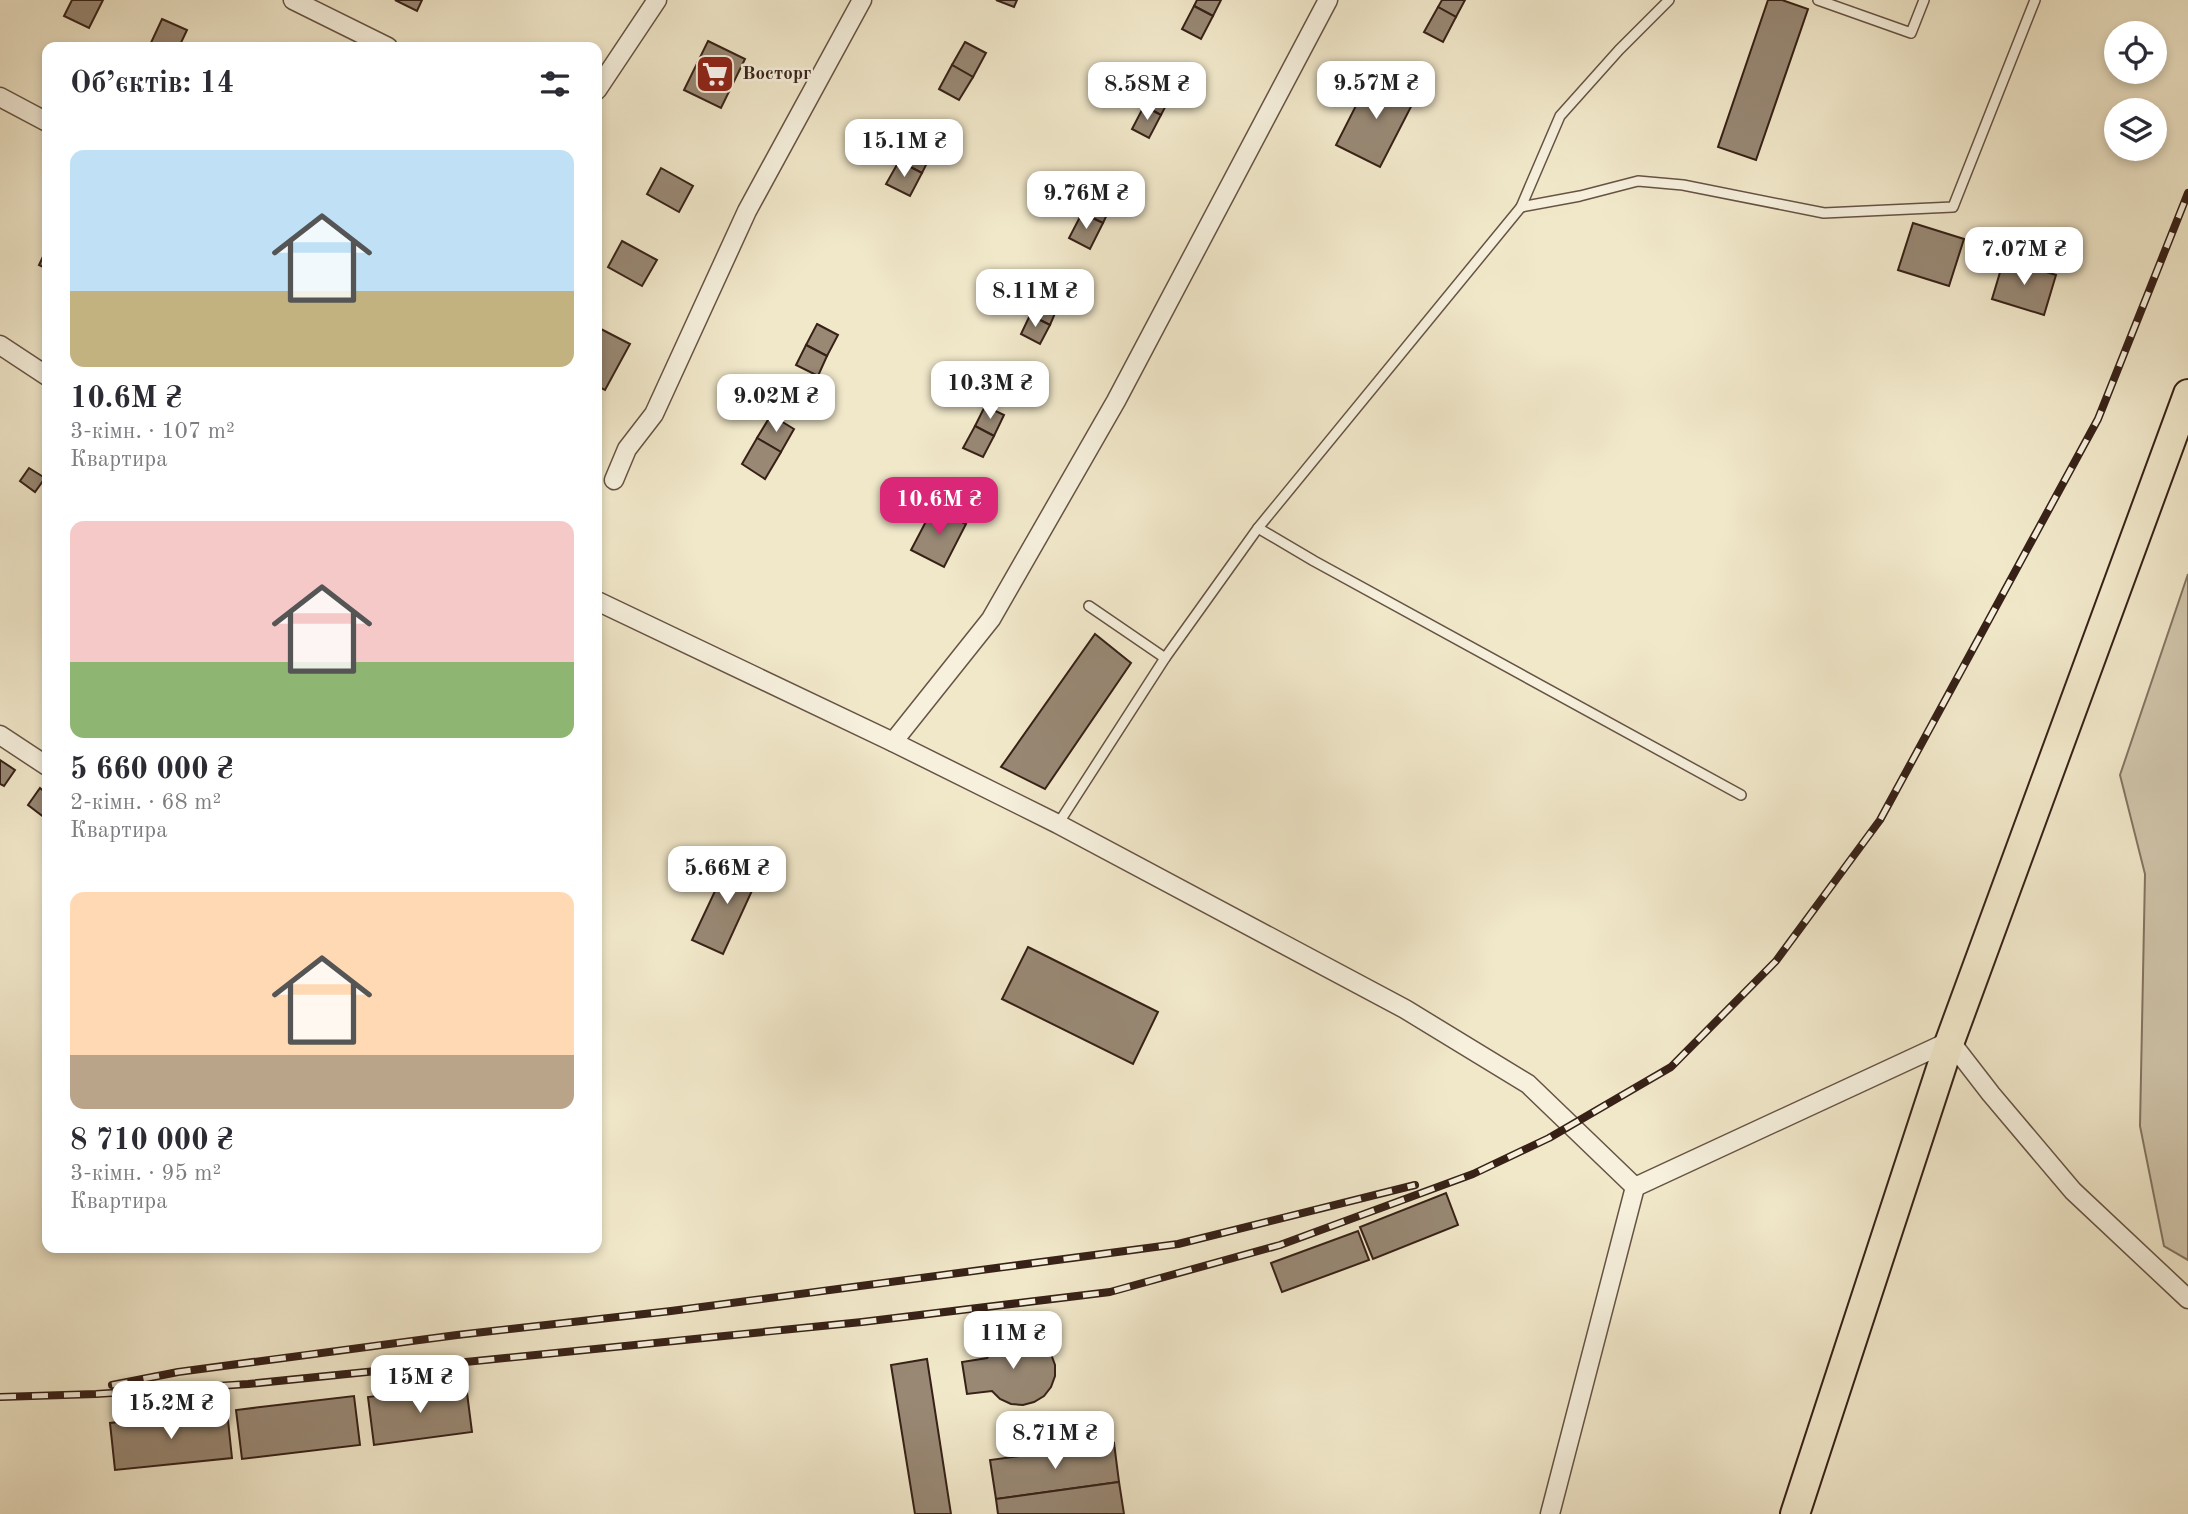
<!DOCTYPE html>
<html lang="uk">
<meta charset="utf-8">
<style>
:root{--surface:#fff;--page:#f2f2f3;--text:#2b2b33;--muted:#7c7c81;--accent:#db2777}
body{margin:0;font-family:"Old Standard TT",serif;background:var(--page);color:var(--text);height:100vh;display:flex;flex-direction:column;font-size:26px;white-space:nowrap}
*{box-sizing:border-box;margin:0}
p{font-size:23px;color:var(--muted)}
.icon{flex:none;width:38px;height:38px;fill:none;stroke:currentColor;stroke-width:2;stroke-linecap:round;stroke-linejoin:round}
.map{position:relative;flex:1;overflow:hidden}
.side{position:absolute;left:42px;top:42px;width:560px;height:1211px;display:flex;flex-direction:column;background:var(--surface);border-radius:14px;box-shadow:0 4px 10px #0003}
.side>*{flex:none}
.fabs{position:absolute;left:2104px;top:21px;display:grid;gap:14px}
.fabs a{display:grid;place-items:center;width:63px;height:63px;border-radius:50%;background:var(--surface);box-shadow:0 4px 10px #0003;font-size:35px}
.price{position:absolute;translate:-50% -60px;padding:0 16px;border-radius:14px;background:#fff;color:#222;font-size:23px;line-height:46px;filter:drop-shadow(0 2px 4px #0008)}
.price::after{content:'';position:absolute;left:50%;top:42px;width:21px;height:16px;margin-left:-10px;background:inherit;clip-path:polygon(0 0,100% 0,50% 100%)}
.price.active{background:var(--accent);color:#fff}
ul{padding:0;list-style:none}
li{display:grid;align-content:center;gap:14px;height:371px;padding:0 28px}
li span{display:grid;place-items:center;height:217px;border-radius:14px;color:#555}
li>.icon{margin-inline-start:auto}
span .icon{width:126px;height:126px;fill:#fffc;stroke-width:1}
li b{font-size:30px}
h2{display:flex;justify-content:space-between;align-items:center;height:84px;padding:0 28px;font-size:30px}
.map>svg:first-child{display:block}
.green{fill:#d1c6ac;stroke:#847462;stroke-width:2}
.building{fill:#988874;stroke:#372117;stroke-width:2}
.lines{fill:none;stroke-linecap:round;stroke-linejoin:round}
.service-casing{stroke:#665344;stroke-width:12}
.minor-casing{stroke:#665344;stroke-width:21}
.primary-casing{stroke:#372117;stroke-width:32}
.service{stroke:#f6f0dd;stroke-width:9}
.minor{stroke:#f6f0dd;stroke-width:18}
.primary{stroke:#f1e8ca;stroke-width:28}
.rail-casing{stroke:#372117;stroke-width:8}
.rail{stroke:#f6f0dd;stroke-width:5;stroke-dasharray:16;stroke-linecap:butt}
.labels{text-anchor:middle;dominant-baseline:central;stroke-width:5;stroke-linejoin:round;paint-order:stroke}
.poi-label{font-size:19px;font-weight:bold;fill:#372117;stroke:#f6f0dd;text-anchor:start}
</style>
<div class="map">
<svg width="2188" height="1514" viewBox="0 0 2188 1514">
<rect width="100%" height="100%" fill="#f1e8ca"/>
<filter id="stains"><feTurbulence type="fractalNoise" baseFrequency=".00286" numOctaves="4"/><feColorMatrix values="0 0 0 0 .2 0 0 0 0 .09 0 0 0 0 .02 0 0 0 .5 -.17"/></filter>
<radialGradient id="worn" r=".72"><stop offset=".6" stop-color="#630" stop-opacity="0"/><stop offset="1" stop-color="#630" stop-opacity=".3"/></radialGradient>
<polygon class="green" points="2188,574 2188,1260 2164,1246 2140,1126 2145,874 2120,775"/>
<g class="building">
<polygon points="72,0 103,0 89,28 64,16"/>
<polygon points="395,0 422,0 417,11"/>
<polygon points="996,0 1017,0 1014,7"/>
<polygon points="1197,0 1221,0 1213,16 1194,6"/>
<polygon points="1442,0 1465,0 1456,17 1438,7"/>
<polygon points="1768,0 1782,0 1808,9 1756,160 1718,147"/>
<polygon points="1194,6 1213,16 1201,39 1182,29"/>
<polygon points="1438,7 1456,17 1443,42 1424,32"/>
<polygon points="162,19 187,30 179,47 149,47"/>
<polygon points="708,41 745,59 721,108 684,90"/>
<polygon points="965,42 986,53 973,77 952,65"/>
<polygon points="952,65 973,77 959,100 939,89"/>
<polygon points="1372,74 1416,97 1380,167 1336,145"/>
<polygon points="1154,85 1172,94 1161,115 1144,106"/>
<polygon points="1144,106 1161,115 1149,138 1132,129"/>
<polygon points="910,139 933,151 922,173 899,161"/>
<polygon points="899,161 922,173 910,196 886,184"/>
<polygon points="661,168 693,186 679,212 647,194"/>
<polygon points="1094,188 1115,198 1103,223 1082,213"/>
<polygon points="1082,213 1103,223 1090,249 1069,238"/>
<polygon points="1913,223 1964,239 1949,286 1898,270"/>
<polygon points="622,241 657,260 642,286 608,267"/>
<polygon points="47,248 47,269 39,265"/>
<polygon points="2004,259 2056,275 2044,315 1992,299"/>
<polygon points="1040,295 1059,304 1050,325 1030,315"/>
<polygon points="1030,315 1050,325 1040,344 1021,334"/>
<polygon points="817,324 838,335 827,356 806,345"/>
<polygon points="597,327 630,344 605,390 597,386"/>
<polygon points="806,345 827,356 818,376 796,365"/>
<polygon points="985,406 1004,415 994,436 975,426"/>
<polygon points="771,415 794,429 781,452 757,438"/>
<polygon points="975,426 994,436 983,457 963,448"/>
<polygon points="757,438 781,452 765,479 742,464"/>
<polygon points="29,468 45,478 35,492 20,481"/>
<polygon points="933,508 966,524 944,567 911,550"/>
<polygon points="1095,634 1131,663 1045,789 1001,767"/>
<polygon points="0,760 15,770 4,786 0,784"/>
<polygon points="40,788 47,794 47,814 45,818 28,805"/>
<polygon points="731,857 761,871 723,954 692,940"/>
<polygon points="1028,947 1158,1012 1133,1064 1002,999"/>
<polygon points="1446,1193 1458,1225 1373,1259 1360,1227"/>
<polygon points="1358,1231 1369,1260 1282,1292 1271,1263"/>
<polygon points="1023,1335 1035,1338 1044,1345 1051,1354 1055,1365 1055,1376 1051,1387 1044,1396 1034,1402 1023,1405 1011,1404 1000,1399 992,1391 967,1394 962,1362 987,1358 1001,1341 1012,1336"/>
<polygon points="927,1359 951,1514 915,1514 891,1365"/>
<polygon points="466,1385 472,1432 374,1445 368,1397"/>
<polygon points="354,1396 360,1445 242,1459 236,1410"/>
<polygon points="227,1411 232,1458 115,1470 110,1423"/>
<polygon points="1114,1443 1119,1482 996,1499 990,1460"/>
<polygon points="1119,1482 1124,1514 998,1514 996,1499"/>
</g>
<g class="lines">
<g class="service-casing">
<g id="service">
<polyline points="1818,0 1911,33 1924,0"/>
<polyline points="1521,207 1580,196 1638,181 1683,185 1824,213 1953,207 2035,0"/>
<polyline points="1258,528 1314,561 1741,795"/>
<polyline points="1165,658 1258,528 1521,207 1560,116 1619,50 1669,0"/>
<polyline points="1058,824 1165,658 1089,606"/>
</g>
</g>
<g class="minor-casing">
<g id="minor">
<polyline points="293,0 388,47"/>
<polyline points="597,90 657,0"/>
<polyline points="0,97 47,122"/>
<polyline points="0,345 47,376"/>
<polyline points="614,480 627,449 654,414 747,211 862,0"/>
<polyline points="597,601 893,742 1058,824 1405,1009 1528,1084 1635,1187"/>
<polyline points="0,735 47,766"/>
<polyline points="893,742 991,619 1116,401 1328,0"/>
<polyline points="1635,1187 1950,1041 1991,1094 2073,1191 2188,1299"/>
<polyline points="1550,1514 1635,1187"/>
</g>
</g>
<g class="primary-casing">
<polyline id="primary" points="1795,1514 1950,1041 2188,394"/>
</g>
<use href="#service" class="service"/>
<use href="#minor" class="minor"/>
<use href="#primary" class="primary"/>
<g class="rail-casing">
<g id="rail">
<polyline points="112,1385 178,1372 457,1335 671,1311 1178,1244 1415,1185"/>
<polyline points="0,1397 96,1394 248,1384 862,1322 1110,1292 1280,1245 1473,1174 1549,1138 1671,1067 1776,961 1880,820 2098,419 2188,193"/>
</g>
</g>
<use href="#rail" class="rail"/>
</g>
<defs>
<g id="supermarket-square" transform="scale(2.0125)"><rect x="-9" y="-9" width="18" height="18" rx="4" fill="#8f2418" stroke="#f6f0dd"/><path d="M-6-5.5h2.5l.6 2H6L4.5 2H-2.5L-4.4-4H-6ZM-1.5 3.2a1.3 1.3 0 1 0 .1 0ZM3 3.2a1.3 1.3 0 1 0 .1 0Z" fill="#fff"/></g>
</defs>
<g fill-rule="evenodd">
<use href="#supermarket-square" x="715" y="74"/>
</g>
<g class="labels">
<g class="poi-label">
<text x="742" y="74">Восторг</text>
</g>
</g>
<rect width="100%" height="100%" filter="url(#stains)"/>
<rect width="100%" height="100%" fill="url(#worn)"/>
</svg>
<div class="fabs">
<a><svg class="icon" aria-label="locate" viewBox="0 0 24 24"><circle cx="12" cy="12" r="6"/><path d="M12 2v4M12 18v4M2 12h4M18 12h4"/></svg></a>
<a><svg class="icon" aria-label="layers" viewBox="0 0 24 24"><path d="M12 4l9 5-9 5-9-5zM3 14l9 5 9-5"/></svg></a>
</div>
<b class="price" style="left:1376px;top:121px">9.57M ₴</b>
<b class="price" style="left:1147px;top:122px">8.58M ₴</b>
<b class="price" style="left:904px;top:179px">15.1M ₴</b>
<b class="price" style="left:1086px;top:231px">9.76M ₴</b>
<b class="price" style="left:2024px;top:287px">7.07M ₴</b>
<b class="price" style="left:1035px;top:329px">8.11M ₴</b>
<b class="price" style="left:990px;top:421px">10.3M ₴</b>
<b class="price" style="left:776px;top:434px">9.02M ₴</b>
<b class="price active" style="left:939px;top:537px">10.6M ₴</b>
<b class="price" style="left:727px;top:906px">5.66M ₴</b>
<b class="price" style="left:1013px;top:1371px">11M ₴</b>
<b class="price" style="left:420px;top:1415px">15M ₴</b>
<b class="price" style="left:171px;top:1441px">15.2M ₴</b>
<b class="price" style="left:1055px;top:1471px">8.71M ₴</b>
<section class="side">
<h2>Об’єктів: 14<svg class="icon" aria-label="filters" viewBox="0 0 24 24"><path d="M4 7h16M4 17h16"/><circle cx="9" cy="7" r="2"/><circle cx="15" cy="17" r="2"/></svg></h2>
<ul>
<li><span style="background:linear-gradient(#bfe0f5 65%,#c2b280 0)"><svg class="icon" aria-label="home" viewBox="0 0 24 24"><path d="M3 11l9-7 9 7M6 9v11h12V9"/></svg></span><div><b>10.6M ₴</b><p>3-кімн. · 107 m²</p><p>Квартира</p></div></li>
<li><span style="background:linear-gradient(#f6c9c9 65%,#8fb573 0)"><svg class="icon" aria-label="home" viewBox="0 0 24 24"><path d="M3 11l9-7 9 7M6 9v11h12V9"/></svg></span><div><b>5 660 000 ₴</b><p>2-кімн. · 68 m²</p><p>Квартира</p></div></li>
<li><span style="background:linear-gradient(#ffd9b3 75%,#b9a48a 0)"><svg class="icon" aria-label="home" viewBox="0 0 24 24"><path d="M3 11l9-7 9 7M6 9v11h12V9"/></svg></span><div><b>8 710 000 ₴</b><p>3-кімн. · 95 m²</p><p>Квартира</p></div></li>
</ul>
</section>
</div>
